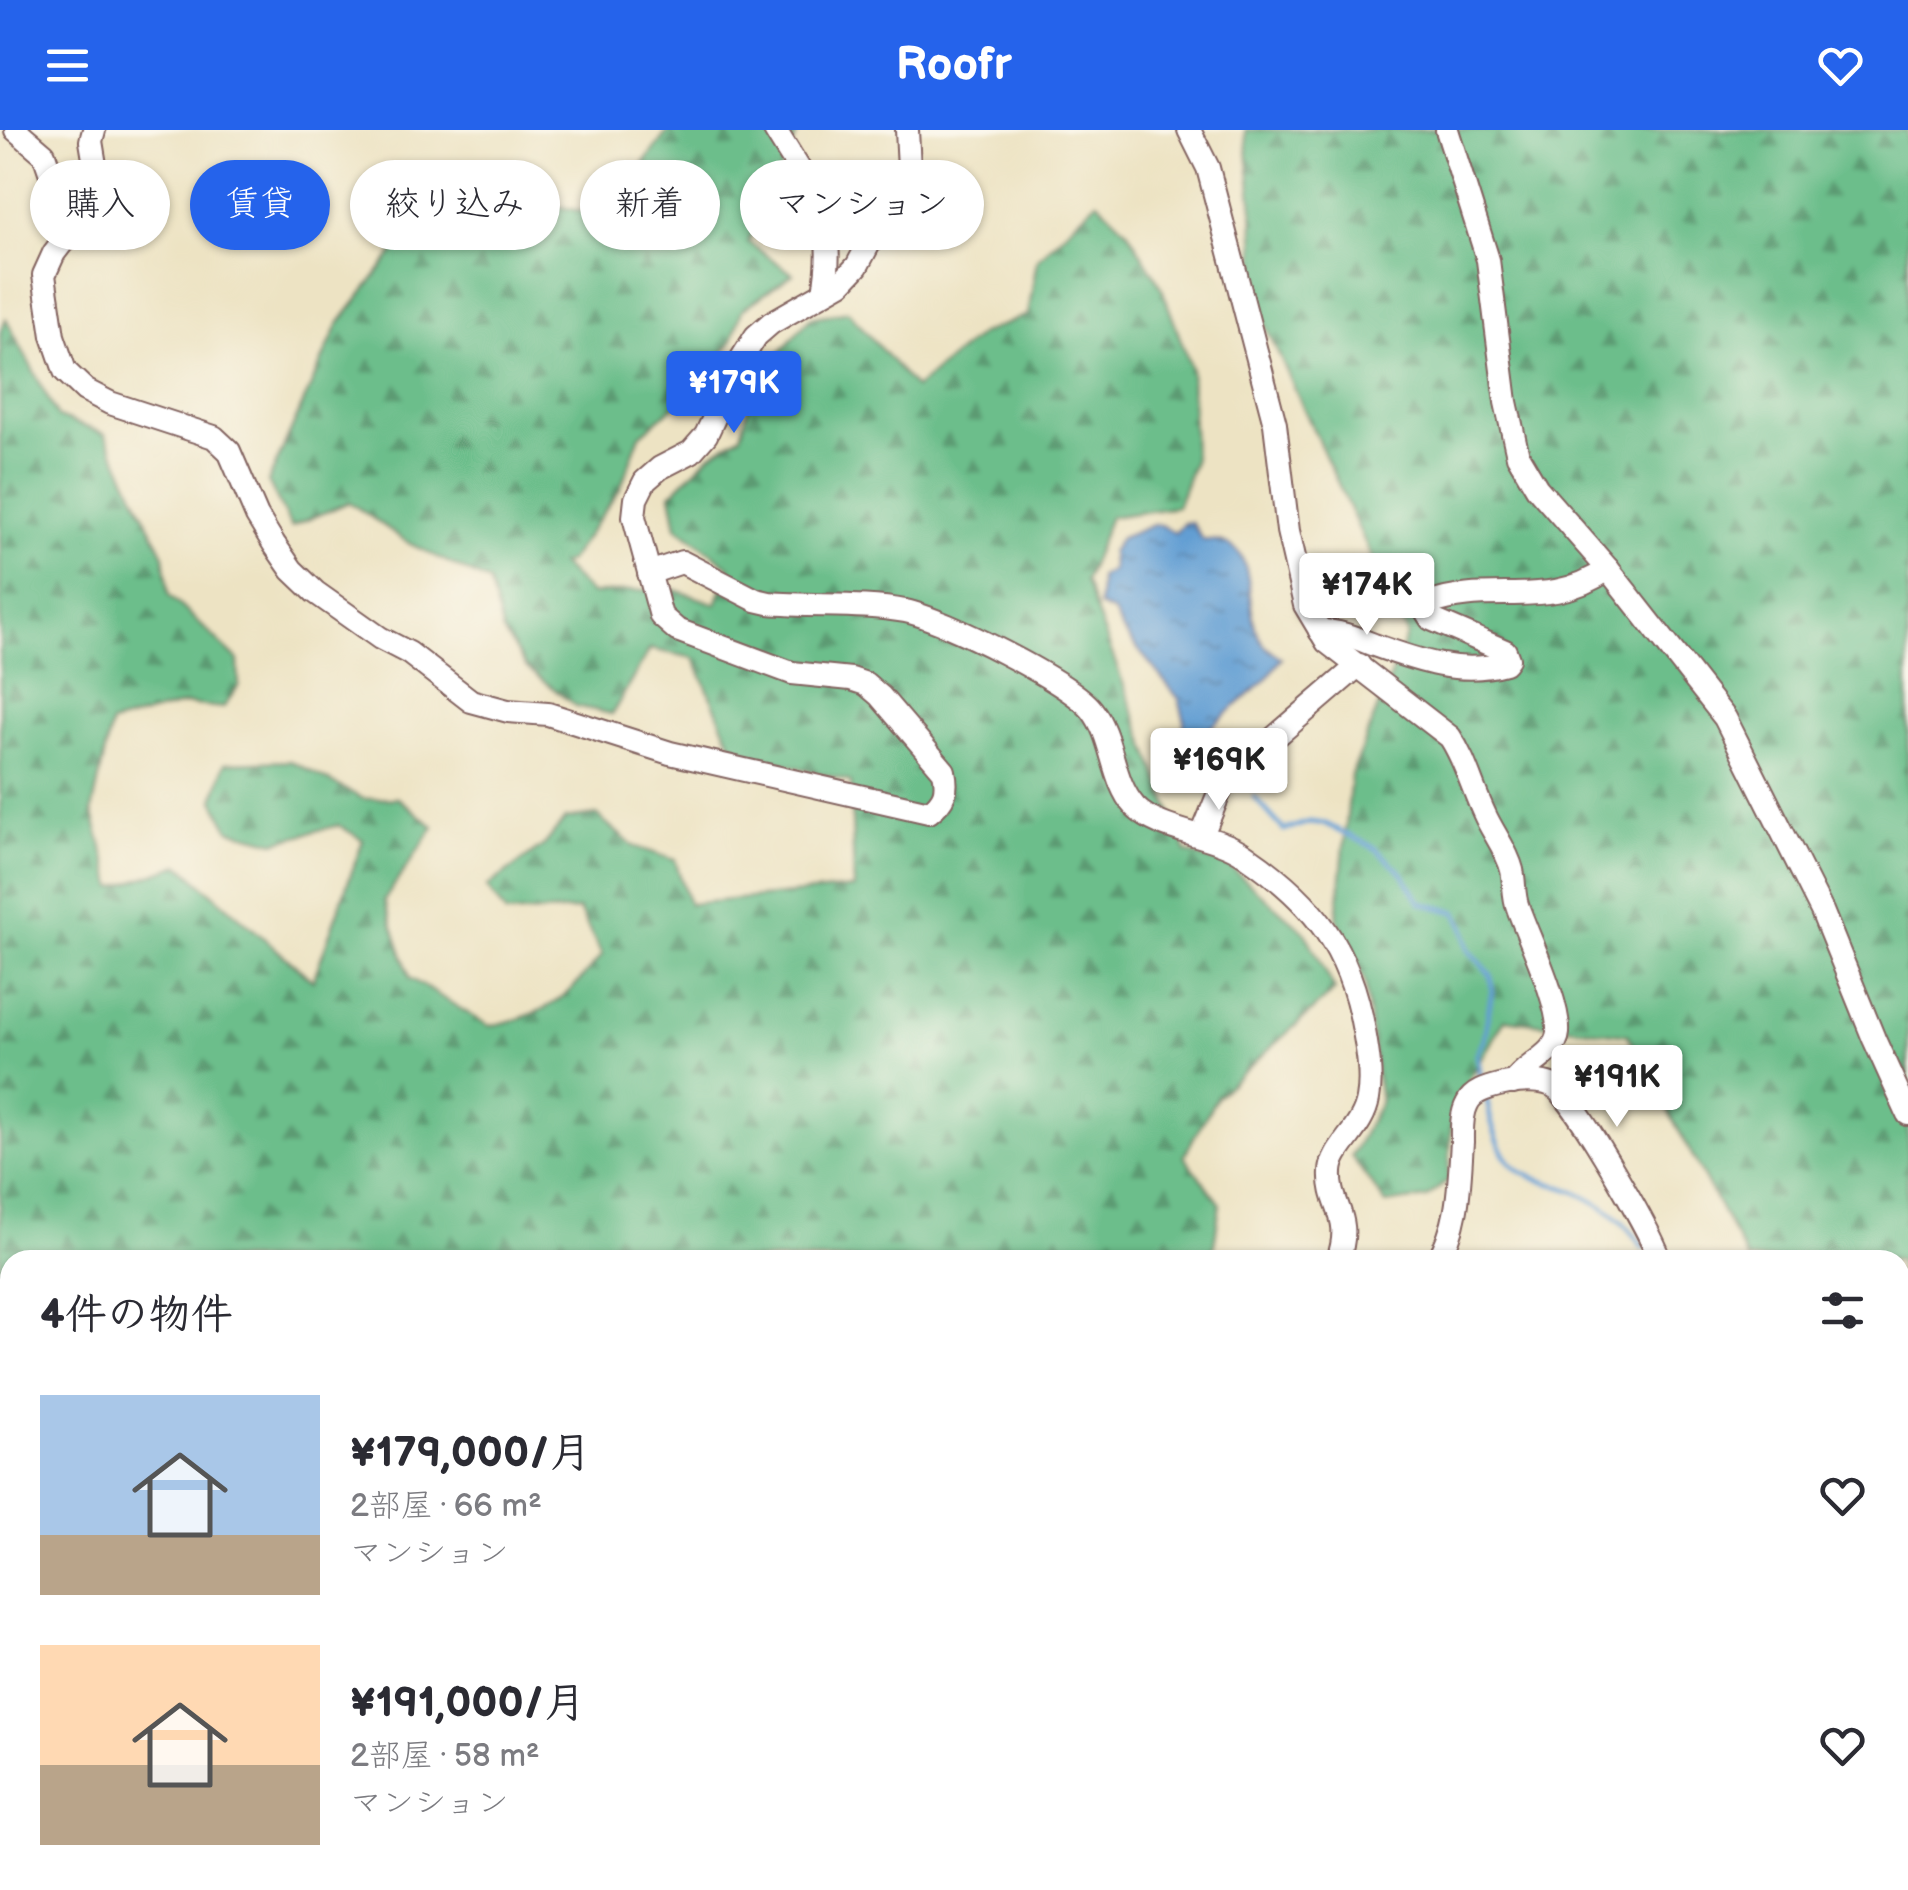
<!DOCTYPE html>
<html lang="ja">
<meta charset="utf-8">
<style>
:root{--surface:#fff;--page:#f2f2f3;--text:#2b2b33;--muted:#7c7c81;--accent:#2563eb}
body{margin:0;font-family:"Balsamiq Sans","Klee One",sans-serif;background:var(--page);color:var(--text);height:100vh;display:flex;flex-direction:column;font-size:38px;white-space:nowrap}
*{box-sizing:border-box;margin:0}
p{font-size:32px;color:var(--muted)}
.icon{flex:none;width:55px;height:55px;fill:none;stroke:currentColor;stroke-width:2;stroke-linecap:round;stroke-linejoin:round}
.map{position:relative;flex:1;overflow:hidden}
.sheet{position:absolute;left:0px;top:1120px;width:1910px;height:640px;display:flex;flex-direction:column;background:var(--surface);border-radius:30px 30px 0 0;box-shadow:0 2px 8px #0004}
.sheet>*{flex:none}
.guide{position:absolute;left:30px;top:30px;width:1000px;height:90px;display:flex;gap:20px}
.price{position:absolute;translate:-50% -85px;padding:0 22px;border-radius:10px;background:#fff;color:#222;font-size:32px;line-height:65px;filter:drop-shadow(0 2px 5px #0008)}
.price::after{content:'';position:absolute;left:50%;top:60px;width:30px;height:22px;margin-left:-15px;background:inherit;clip-path:polygon(0 0,100% 0,50% 100%)}
.price.current{background:var(--accent);color:#fff}
ul{padding:0;list-style:none}
li{display:flex;align-items:center;gap:30px;height:250px;padding:0 40px}
li span{display:grid;place-items:center;flex:none;width:280px;height:200px;border-radius:0px;color:#555}
li>.icon{margin-inline-start:auto}
span .icon{width:120px;height:120px;fill:#fffc;stroke-width:1}
li b{font-size:42px}
h2{display:flex;justify-content:space-between;align-items:center;height:120px;padding:0 40px;font-size:42px}
.chip{padding:0 35px;border-radius:45px;background:var(--surface);box-shadow:0 2px 8px #0004;font-size:35px;line-height:90px}
.chip.current{background:var(--accent);color:#fff}
header{display:flex;justify-content:space-between;align-items:center;height:130px;padding:0 40px;background:var(--accent);color:#fff;font-size:45px;font-weight:800}
.map>svg:first-child{display:block}
.forest{fill:url(#forest-firs);stroke:#5b6e5b;stroke-width:2.5}
.water{fill:url(#water-ripples);stroke:#565e7f;stroke-width:2.5}
.lines{fill:none;stroke-linecap:round;stroke-linejoin:round}
.stream{stroke:#629ed3;stroke-width:5}
.river{stroke:#629ed3;stroke-width:32}
.minor-casing{stroke:#836460;stroke-width:26}
.major-casing{stroke:#836460;stroke-width:31}
.minor{stroke:#fff;stroke-width:22}
.major{stroke:#fff;stroke-width:28}
</style>
<header><svg class="icon" aria-label="menu" viewBox="0 0 24 24"><path d="M4 6h16M4 12h16M4 18h16"/></svg>Roofr<svg class="icon" aria-label="heart" viewBox="0 0 24 24"><path d="M12 20l-8-8c-3-5 5-10 8-4 3-6 11-1 8 4z"/></svg></header>
<div class="map">
<svg width="1908" height="1760" viewBox="0 0 1908 1760">
<defs>
<pattern id="forest-firs" width="22" height="20" patternUnits="userSpaceOnUse" patternTransform="scale(2.5)"><rect width="22" height="20" fill="#6cbe8b"/><path d="M5 1l3.5 6h-7zM16 11l3.5 6h-7z" fill="#5b9a72"/></pattern>
<pattern id="water-ripples" width="26" height="14" patternUnits="userSpaceOnUse" patternTransform="scale(2.5)"><rect width="26" height="14" fill="#629ed3"/><path d="M2 4q2-2 4 0t4 0M15 11q2-2 4 0t4 0" fill="none" stroke="#5380ab"/></pattern>
</defs>
<rect width="100%" height="100%" fill="#fbf7ec"/>
<filter id="ink" filterUnits="userSpaceOnUse"><feTurbulence type="fractalNoise" baseFrequency=".01" numOctaves="2"/><feDisplacementMap in="SourceGraphic" scale="20" xChannelSelector="R" yChannelSelector="G"/><feConvolveMatrix kernelMatrix="1 2 1 2 8 2 1 2 1" color-interpolation-filters="sRGB"/></filter>
<filter id="wash" filterUnits="userSpaceOnUse"><feTurbulence type="fractalNoise" baseFrequency=".0048" numOctaves="4" result="noise"/><feDisplacementMap in="SourceGraphic" scale="40" xChannelSelector="R" yChannelSelector="G"/><feGaussianBlur stdDeviation="2.25" result="paint"/><feColorMatrix in="noise" values="0 0 0 0 0 0 0 0 0 0 0 0 0 0 0 0 0 1.4 0 .05"/><feComposite in="paint" operator="in"/></filter>
<g filter="url(#wash)">
<rect width="100%" height="100%" fill="#ede3c3"/>
<g class="forest">
<path d="M669,0H799L748,112L793,144L742,180L731,213L681,270L640,305L620,359L569,431L560,434L591,464L670,458L716,474L730,437L677,397L671,364L711,324L741,305L756,250L810,188L848,181L915,258L980,204L1028,185L1037,129L1097,71L1127,100L1161,156L1191,238L1194,331L1177,377L1110,387L1085,451L1186,722L1229,736L1305,802L1335,860L1217,966L1184,1026L1220,1074L1212,1130H10V1214L0,1205V203L6,189L58,287L105,304L164,425L169,465L238,530L239,555L223,578L185,574L111,594L92,681L114,758L180,735L313,851L363,710L338,695L275,712L229,700L214,670L225,633L291,631L364,669L398,668L434,697L384,770L410,848L489,896C548,884 564,871 602,825L579,780L506,784L487,757L545,714L565,689L597,685L633,716L675,730L689,774L854,758L851,652L734,620L694,528L650,519L612,584L576,576L527,538L503,502L489,452L410,414L349,372L291,397L268,352L338,195L395,121L506,65L603,86Z"/>
<polygon points="1245,0 1908,0 1908,1317 1900,1317 1900,1130 1748,1130 1628,905 1505,889 1460,965 1451,996 1449,1050 1426,1068 1386,1074 1351,1026 1380,973 1365,852 1337,788 1351,645 1407,504 1257,177 1253,81"/>
</g>
<g class="water">
<path d="M1191,392L1203,410C1264,407 1241,471 1259,507C1264,517 1272,522 1282,528L1265,551L1184,620V588L1179,569L1124,502L1114,483L1099,476L1100,447L1112,440L1111,422L1120,408L1153,395H1161L1175,403L1184,393Z"/>
<polygon points="141,1750 352,1750 348,1760 158,1760"/>
</g>
<g class="lines">
<g class="stream">
<polyline points="1197,601 1205,610"/>
<polyline points="1254,667 1284,700 1310,692 1326,694 1375,718 1402,743 1421,773 1456,782 1463,794 1469,820 1491,845 1492,860 1484,910 1477,925 1483,955"/>
<path d="M1486,965C1490,989 1495,1011 1509,1031C1525,1051 1556,1053 1578,1063C1604,1075 1628,1094 1643,1118"/>
</g>
<g class="river">
<polyline points="0,1230 10,1239"/>
<polyline points="867,1750 875,1760"/>
</g>
</g>
</g>
<g filter="url(#ink)">
<g class="lines">
<g class="minor-casing">
<g id="minor">
<polyline points="16,0 44,24 70,100"/>
<path d="M94,0L91,11L99,59L87,80L54,123L44,145L53,206L65,241L85,260L110,273L214,307L229,321L257,386L274,414L292,440L315,462L380,508L409,523L471,571L508,581L548,584L670,623L929,682C945,670 948,660 944,641L880,566L866,554L851,549L792,543L677,500L661,486L634,387L636,369L645,351L660,338L691,322L706,305L742,228L756,206L771,193L841,153L857,136L909,38L907,0"/>
<path d="M775,0C812,62 838,85 824,162"/>
<path d="M1189,0L1208,38L1275,294L1288,401L1305,475L1327,512L1450,607C1466,631 1472,658 1485,685C1493,703 1507,720 1512,740C1515,753 1513,765 1518,778C1529,809 1560,873 1558,903C1556,925 1525,934 1513,953"/>
<polyline points="1447,0 1488,130 1506,272 1518,326 1537,358 1608,439 1725,588 1822,781 1874,909 1908,984"/>
<path d="M649,443L682,432L756,470L769,473C814,477 861,473 905,481C942,488 1070,552 1092,580C1114,608 1111,650 1135,677C1160,703 1214,703 1245,725C1314,772 1350,819 1364,901C1368,923 1372,947 1368,969C1363,1000 1332,1017 1331,1042C1329,1078 1354,1084 1338,1130"/>
<path d="M1320,501C1340,501 1356,508 1374,515C1416,530 1460,546 1505,533L1508,529L1505,521L1431,489L1426,481L1429,474C1490,451 1548,482 1608,439"/>
<polyline points="1202,705 1224,651 1359,535"/>
<path d="M1438,1130C1460,1094 1459,1052 1462,1012C1462,999 1461,985 1467,974C1472,962 1487,958 1499,955C1515,951 1545,948 1558,959C1578,977 1652,1103 1660,1130"/>
<polyline points="0,1255 10,1263"/>
<polyline points="1900,1477 1908,1471"/>
<polyline points="1900,1543 1908,1547"/>
<polyline points="370,1760 374,1750"/>
<path d="M671,1760C696,1753 727,1744 749,1760"/>
<polyline points="976,1760 991,1750"/>
<polyline points="1593,1760 1596,1750"/>
</g>
</g>
<g class="major-casing">
<g id="major">
<polyline points="0,1690 10,1698"/>
<polyline points="102,1750 119,1760"/>
</g>
</g>
<use href="#minor" class="minor"/>
<use href="#major" class="major"/>
</g>
</g>
</svg>
<b class="price current" style="left:734px;top:306px">¥179K</b>
<b class="price" style="left:1367px;top:508px">¥174K</b>
<b class="price" style="left:1219px;top:683px">¥169K</b>
<b class="price" style="left:1617px;top:1000px">¥191K</b>
<div class="guide">
<a class="chip">購入</a>
<a class="chip current">賃貸</a>
<a class="chip">絞り込み</a>
<a class="chip">新着</a>
<a class="chip">マンション</a>
</div>
<section class="sheet">
<h2>4件の物件<svg class="icon" aria-label="filters" viewBox="0 0 24 24"><path d="M4 7h16M4 17h16"/><circle cx="9" cy="7" r="2"/><circle cx="15" cy="17" r="2"/></svg></h2>
<ul>
<li><span style="background:linear-gradient(#a9c7e8 70%,#b9a48a 0)"><svg class="icon" aria-label="home" viewBox="0 0 24 24"><path d="M3 11l9-7 9 7M6 9v11h12V9"/></svg></span><div><b>¥179,000/月</b><p>2部屋 · 66 m²</p><p>マンション</p></div><svg class="icon" aria-label="heart" viewBox="0 0 24 24"><path d="M12 20l-8-8c-3-5 5-10 8-4 3-6 11-1 8 4z"/></svg></li>
<li><span style="background:linear-gradient(#ffd9b3 60%,#b9a48a 0)"><svg class="icon" aria-label="home" viewBox="0 0 24 24"><path d="M3 11l9-7 9 7M6 9v11h12V9"/></svg></span><div><b>¥191,000/月</b><p>2部屋 · 58 m²</p><p>マンション</p></div><svg class="icon" aria-label="heart" viewBox="0 0 24 24"><path d="M12 20l-8-8c-3-5 5-10 8-4 3-6 11-1 8 4z"/></svg></li>
</ul>
</section>
</div>
